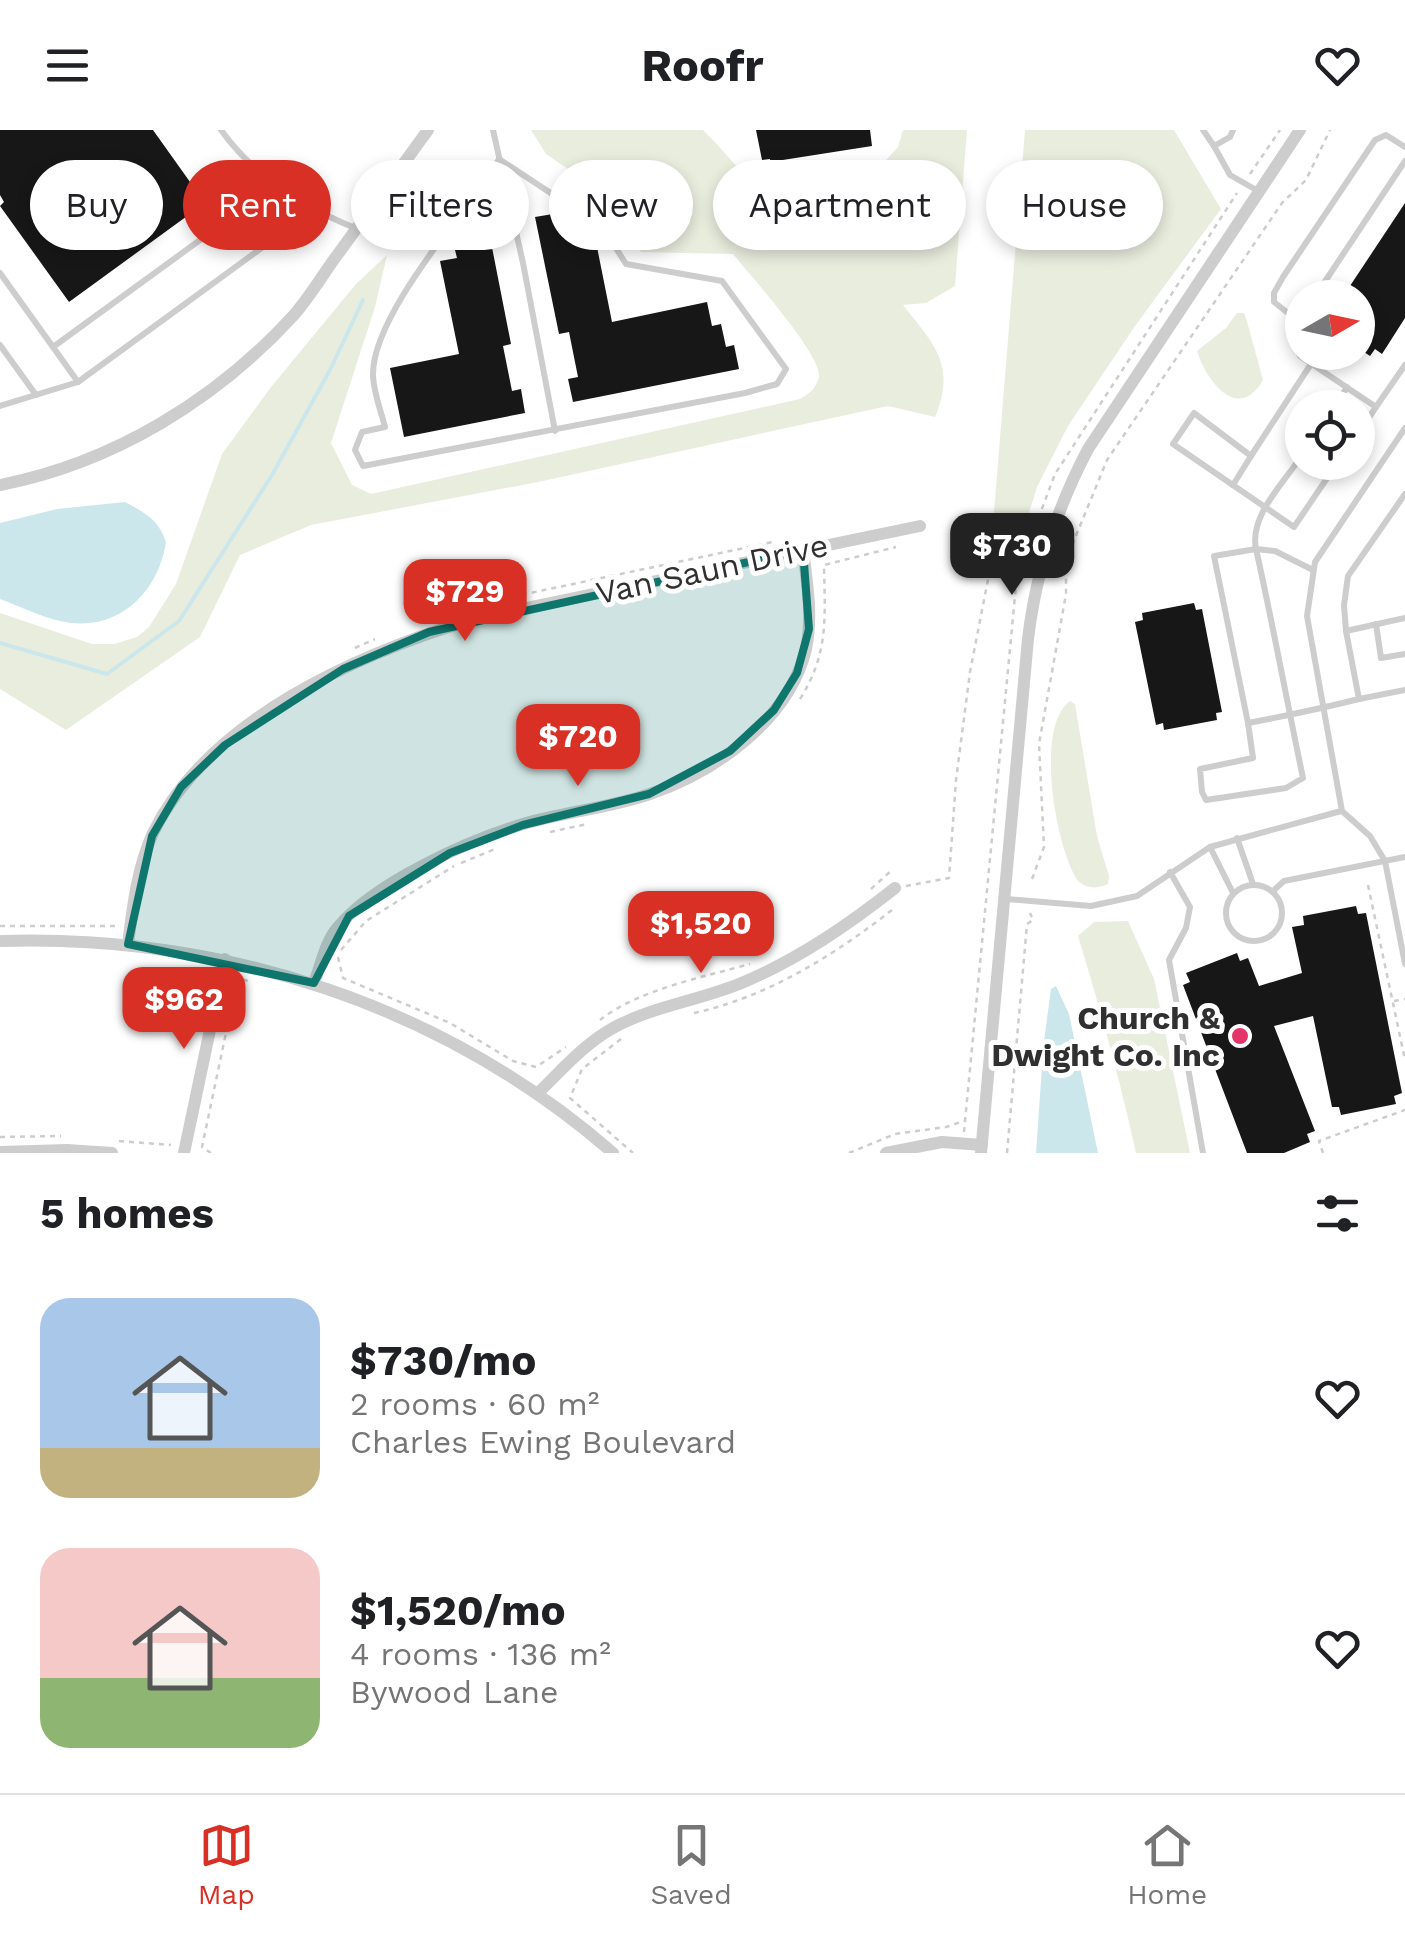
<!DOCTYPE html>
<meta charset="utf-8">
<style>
:root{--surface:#fff;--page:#f2f2f2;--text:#202124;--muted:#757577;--line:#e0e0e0;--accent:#d93025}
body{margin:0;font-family:"Work Sans",sans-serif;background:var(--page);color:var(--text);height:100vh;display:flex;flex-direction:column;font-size:38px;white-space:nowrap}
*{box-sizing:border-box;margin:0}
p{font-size:32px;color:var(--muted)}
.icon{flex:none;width:55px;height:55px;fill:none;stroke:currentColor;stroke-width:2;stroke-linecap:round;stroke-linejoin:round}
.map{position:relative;height:1023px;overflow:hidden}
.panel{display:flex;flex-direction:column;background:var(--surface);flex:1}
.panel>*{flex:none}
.guide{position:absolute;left:30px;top:30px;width:1345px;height:90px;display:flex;gap:20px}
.needle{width:65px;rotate:81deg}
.fabs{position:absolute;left:1285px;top:150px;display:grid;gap:20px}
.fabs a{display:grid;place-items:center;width:90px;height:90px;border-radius:50%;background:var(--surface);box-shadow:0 5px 15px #0003;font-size:50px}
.price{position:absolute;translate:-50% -85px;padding:0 22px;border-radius:20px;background:var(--accent);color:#fff;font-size:32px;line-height:65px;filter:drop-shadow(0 2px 5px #0008)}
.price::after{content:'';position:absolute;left:50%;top:60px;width:30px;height:22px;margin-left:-15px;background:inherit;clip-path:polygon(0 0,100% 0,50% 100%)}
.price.selected{background:#222;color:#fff}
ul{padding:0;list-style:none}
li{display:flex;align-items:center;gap:30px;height:250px;padding:0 40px}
li span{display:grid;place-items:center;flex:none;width:280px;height:200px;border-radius:30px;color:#555}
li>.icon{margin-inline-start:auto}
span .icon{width:120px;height:120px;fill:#fffc;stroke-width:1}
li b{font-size:42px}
h2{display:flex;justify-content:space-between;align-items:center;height:120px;padding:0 40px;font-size:42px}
.chip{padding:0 35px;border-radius:45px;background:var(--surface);box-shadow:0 5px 15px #0003;font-size:35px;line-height:90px}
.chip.selected{background:var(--accent);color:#fff}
header{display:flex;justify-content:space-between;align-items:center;height:130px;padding:0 40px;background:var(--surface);font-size:45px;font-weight:700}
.menu{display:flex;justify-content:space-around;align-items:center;height:140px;border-top:2px solid var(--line);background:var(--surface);font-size:28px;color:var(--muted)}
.menu a{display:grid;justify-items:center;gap:5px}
.menu .selected{color:var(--accent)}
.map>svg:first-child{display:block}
.green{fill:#e9edde}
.water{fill:#cbe7ec}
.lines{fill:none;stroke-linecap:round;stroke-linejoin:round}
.stream{stroke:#cbe7ec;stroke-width:4}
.building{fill:#171717}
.path{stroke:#cdcdcd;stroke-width:2.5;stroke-dasharray:5 5;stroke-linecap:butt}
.service{stroke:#cdcdcd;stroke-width:6}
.minor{stroke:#cdcdcd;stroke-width:12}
.marked{fill:#0f766e;fill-opacity:0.2;stroke:#0f766e;stroke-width:8;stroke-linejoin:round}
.poi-dot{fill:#e33569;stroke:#fff;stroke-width:4}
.labels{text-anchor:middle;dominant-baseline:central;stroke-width:10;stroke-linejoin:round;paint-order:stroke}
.street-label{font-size:32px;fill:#303030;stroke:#fff}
.poi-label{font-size:32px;font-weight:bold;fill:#303030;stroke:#fff;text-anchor:end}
</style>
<header><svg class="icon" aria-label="menu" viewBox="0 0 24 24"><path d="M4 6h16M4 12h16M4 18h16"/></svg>Roofr<svg class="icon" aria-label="heart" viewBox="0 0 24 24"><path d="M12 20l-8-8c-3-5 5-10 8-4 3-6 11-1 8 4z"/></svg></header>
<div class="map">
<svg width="1405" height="1023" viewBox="0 0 1405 1023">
<rect width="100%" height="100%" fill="#fff"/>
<g class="green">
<path d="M531,0H703C727,23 741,45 768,66L878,39L898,17L903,0H967L955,156L926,173L903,175C933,213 957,235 935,287L888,276L538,352L311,395L240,425L200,507L66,600L0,559V483L92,514H114L137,507L149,497L176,454L222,324L271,257L356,154L387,125L375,177L331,313L352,355L371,364L800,269C809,264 817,258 819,246C820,223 750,145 733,124L641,122L609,67L546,24Z"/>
<polygon points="1025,0 1174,0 1221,79 1135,196 1068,296 1037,357 1021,409 991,419"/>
<path d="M1237,183H1244L1246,188L1263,250C1238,294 1206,250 1197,221L1226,198Z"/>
<path d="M1070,571L1075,574L1097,706L1109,746L1108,754C1096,759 1088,759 1078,751C1056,719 1034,597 1070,571Z"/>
<path d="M1128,791L1154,849L1190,1023H1136C1120,950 1100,878 1078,806L1094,792Z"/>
</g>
<g class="water">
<path d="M125,372C144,382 159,390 166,412C158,465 115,504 60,491C39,486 19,476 0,469V393L57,379Z"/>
<polygon points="1056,856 1069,884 1098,1023 1036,1023 1042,937 1036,936 1034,930 1042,926 1051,859"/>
</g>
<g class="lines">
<polyline class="stream" points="0,513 107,544 179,491 272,345 330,240 363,170"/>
</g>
<g class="building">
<polygon points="0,0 153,0 205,73 69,172 0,76 4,72 0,65"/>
<polygon points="756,0 870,0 872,16 770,32 770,29 762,30"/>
<polygon points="1405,73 1405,188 1382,224 1375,219 1370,226 1358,218 1358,168 1342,168"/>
<polygon points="553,84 556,96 574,92 576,104 594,102 612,192 707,172 712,196 721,194 726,217 734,215 739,239 573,272 568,249 578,247 569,202 559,204 535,87"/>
<polygon points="488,97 511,214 503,216 512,261 521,259 525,283 404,307 390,238 459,224 440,131 457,128 454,116 472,112 469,101"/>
<polygon points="1194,473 1196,480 1202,479 1222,582 1216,583 1217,590 1164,600 1163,593 1156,595 1135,492 1143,490 1142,483"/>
<polygon points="1356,776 1358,784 1366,783 1402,963 1394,966 1396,974 1341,985 1339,977 1332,977 1313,886 1274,896 1315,1001 1307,1004 1310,1012 1284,1023 1247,1023 1183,855 1190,852 1186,843 1237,823 1240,831 1248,828 1259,856 1302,843 1292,797 1304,795 1303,786"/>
</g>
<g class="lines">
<g class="path">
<polyline points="1250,44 1280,0"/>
<polyline points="473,475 773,412"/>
<polyline points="355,518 375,509"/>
<path d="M800,569C829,523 825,487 824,435L896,417"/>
<polyline points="550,702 587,694"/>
<polyline points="461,733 495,719"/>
<polyline points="1032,749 1044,717 1039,614 1066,464 1066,430 1107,330 1282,73 1306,50 1330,0"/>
<polyline points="1368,755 1405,930"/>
<polyline points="906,756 949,748 956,650 970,542 992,429"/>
<polyline points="871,759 892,740"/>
<polyline points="0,796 115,796 117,793"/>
<polyline points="341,820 366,791 454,736"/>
<polyline points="338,827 343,848 450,893 513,931 536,937 566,917"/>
<polyline points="233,848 249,851"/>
<polyline points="1394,871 1405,869"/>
<path d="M694,883C767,867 833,826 892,780"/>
<path d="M600,890C638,860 703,847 750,834"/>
<polyline points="621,909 582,939 570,968 633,1023"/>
<polyline points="964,1002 1017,445 1055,344 1237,63"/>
<polyline points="0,1007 61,1006"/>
<polyline points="119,1011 171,1015"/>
<polyline points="211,1023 202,1017 235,860 242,853"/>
<polyline points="849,1023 895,1004 946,997 964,991"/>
<polyline points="1007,1023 1027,794 1033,790 1030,783"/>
<polyline points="1323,1023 1319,1011 1405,980"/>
</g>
<g class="service">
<path d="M221,0C254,46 303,77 355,98"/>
<polyline points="493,0 523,133 555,301"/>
<polyline points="1203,0 1214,16 1230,7 1233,0"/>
<polyline points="1214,16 1230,45 1258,61"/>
<path d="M499,29L587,87L607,104L626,134L722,151L786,239L777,254L745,263L363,336L355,320L362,302L385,297C381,281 373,261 373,244C373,184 466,81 499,29Z"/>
<polyline points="0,143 78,252 289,98 289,87 303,74"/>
<polyline points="1314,168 1405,31"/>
<path d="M1302,185C1292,200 1291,209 1300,226L1376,277L1405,235"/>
<polyline points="1298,191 1274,172 1274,163 1283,147 1375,10 1386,5 1405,17"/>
<polyline points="0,215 36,265"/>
<polyline points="53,217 277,54"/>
<polyline points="1311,234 1251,326 1194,283 1173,314 1294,397 1338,332"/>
<polyline points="0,276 78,252"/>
<polyline points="1334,278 1347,257"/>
<polyline points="1405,298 1315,432 1307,486 1342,681 1370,706 1385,731 1405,834"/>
<polyline points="1358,304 1376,277"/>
<path d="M1302,325C1285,352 1249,385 1256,419L1275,421L1313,440"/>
<polyline points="1233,355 1251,326"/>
<polyline points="1376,494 1381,528 1405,524"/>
<polyline points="1346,501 1344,475 1348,446 1405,364"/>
<polyline points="1359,569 1405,560"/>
<path d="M1248,593L1253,628L1200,639L1202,662L1206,670L1286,658L1303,648C1287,572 1273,495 1256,419L1214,426L1248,593C1285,586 1323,578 1359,569L1346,501L1405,488"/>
<polyline points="1237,708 1253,754"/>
<polyline points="1210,717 1233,763"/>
<polyline points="1170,742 1190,777 1186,798 1169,830 1203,1023"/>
<circle cx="1254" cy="783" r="28"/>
<polyline points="1273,761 1284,751 1405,727"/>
<polyline points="1006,769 1091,776 1137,766 1210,717 1341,681"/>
</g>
<g class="minor">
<path d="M0,355C113,333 216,270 293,186C310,167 323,144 338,124C368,83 398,41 428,0"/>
<path d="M0,811C224,804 443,875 613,1023"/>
<path d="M128,814C133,776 137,738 153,703C208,589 360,523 474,489L920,396"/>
<path d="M314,853C321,835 325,812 338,797C375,752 468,711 523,694C565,682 609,678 650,664C715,642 789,590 806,519C813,486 807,453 803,420"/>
<path d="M537,964C561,941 584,914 613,898C653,876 702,870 744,852C800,828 848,795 895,758"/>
<polyline points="0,1022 67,1020 112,1023"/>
<polyline points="184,1023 225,829"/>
<polyline points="886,1023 942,1012 982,1015"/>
<path d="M981,1023L1028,509C1036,441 1056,380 1088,319L1300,0"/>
</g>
</g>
<path class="marked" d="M803,420L809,499L797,543L774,580L730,621L649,664L523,695L450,723L349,786L314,853L128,814L152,706L181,657L225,615L343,539L429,502Z"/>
<circle class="poi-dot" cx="1240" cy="906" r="10"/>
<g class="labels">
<g class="street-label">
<text transform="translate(712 439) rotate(-12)">Van Saun Drive</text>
</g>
<g class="poi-label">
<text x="1220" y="888">Church &amp;<tspan x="1220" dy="37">Dwight Co. Inc</tspan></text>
</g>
</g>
</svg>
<div class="fabs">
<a><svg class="needle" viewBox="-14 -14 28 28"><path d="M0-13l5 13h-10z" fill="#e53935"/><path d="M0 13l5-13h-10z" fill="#757577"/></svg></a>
<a><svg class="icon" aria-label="locate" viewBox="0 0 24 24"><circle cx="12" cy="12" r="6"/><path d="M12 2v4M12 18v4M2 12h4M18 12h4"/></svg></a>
</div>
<b class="price selected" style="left:1012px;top:468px">$730</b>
<b class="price" style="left:465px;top:514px">$729</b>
<b class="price" style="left:578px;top:659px">$720</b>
<b class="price" style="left:701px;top:846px">$1,520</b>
<b class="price" style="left:184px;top:922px">$962</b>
<div class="guide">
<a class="chip">Buy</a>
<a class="chip selected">Rent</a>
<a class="chip">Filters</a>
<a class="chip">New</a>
<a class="chip">Apartment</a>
<a class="chip">House</a>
</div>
</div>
<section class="panel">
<h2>5 homes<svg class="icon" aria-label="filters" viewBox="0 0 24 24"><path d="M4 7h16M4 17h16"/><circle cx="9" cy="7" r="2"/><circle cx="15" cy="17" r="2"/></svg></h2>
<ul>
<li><span style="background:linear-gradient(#a9c7e8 75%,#c2b280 0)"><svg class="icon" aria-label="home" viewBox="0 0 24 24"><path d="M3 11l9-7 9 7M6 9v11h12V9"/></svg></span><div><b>$730/mo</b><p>2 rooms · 60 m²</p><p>Charles Ewing Boulevard</p></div><svg class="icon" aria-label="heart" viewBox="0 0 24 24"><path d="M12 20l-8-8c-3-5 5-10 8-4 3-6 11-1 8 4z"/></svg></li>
<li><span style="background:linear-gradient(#f6c9c9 65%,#8fb573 0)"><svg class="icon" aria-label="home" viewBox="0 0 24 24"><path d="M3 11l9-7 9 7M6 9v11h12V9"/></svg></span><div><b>$1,520/mo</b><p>4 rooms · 136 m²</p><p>Bywood Lane</p></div><svg class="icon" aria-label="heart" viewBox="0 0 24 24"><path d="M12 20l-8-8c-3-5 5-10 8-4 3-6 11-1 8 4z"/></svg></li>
</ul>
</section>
<nav class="menu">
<a class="selected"><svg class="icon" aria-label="map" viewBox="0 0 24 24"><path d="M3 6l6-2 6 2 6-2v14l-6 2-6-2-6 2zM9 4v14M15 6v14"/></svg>Map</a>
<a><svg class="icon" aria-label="saved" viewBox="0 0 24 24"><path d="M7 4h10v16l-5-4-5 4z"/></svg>Saved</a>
<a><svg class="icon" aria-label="home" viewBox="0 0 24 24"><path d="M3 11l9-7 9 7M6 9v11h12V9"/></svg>Home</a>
</nav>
